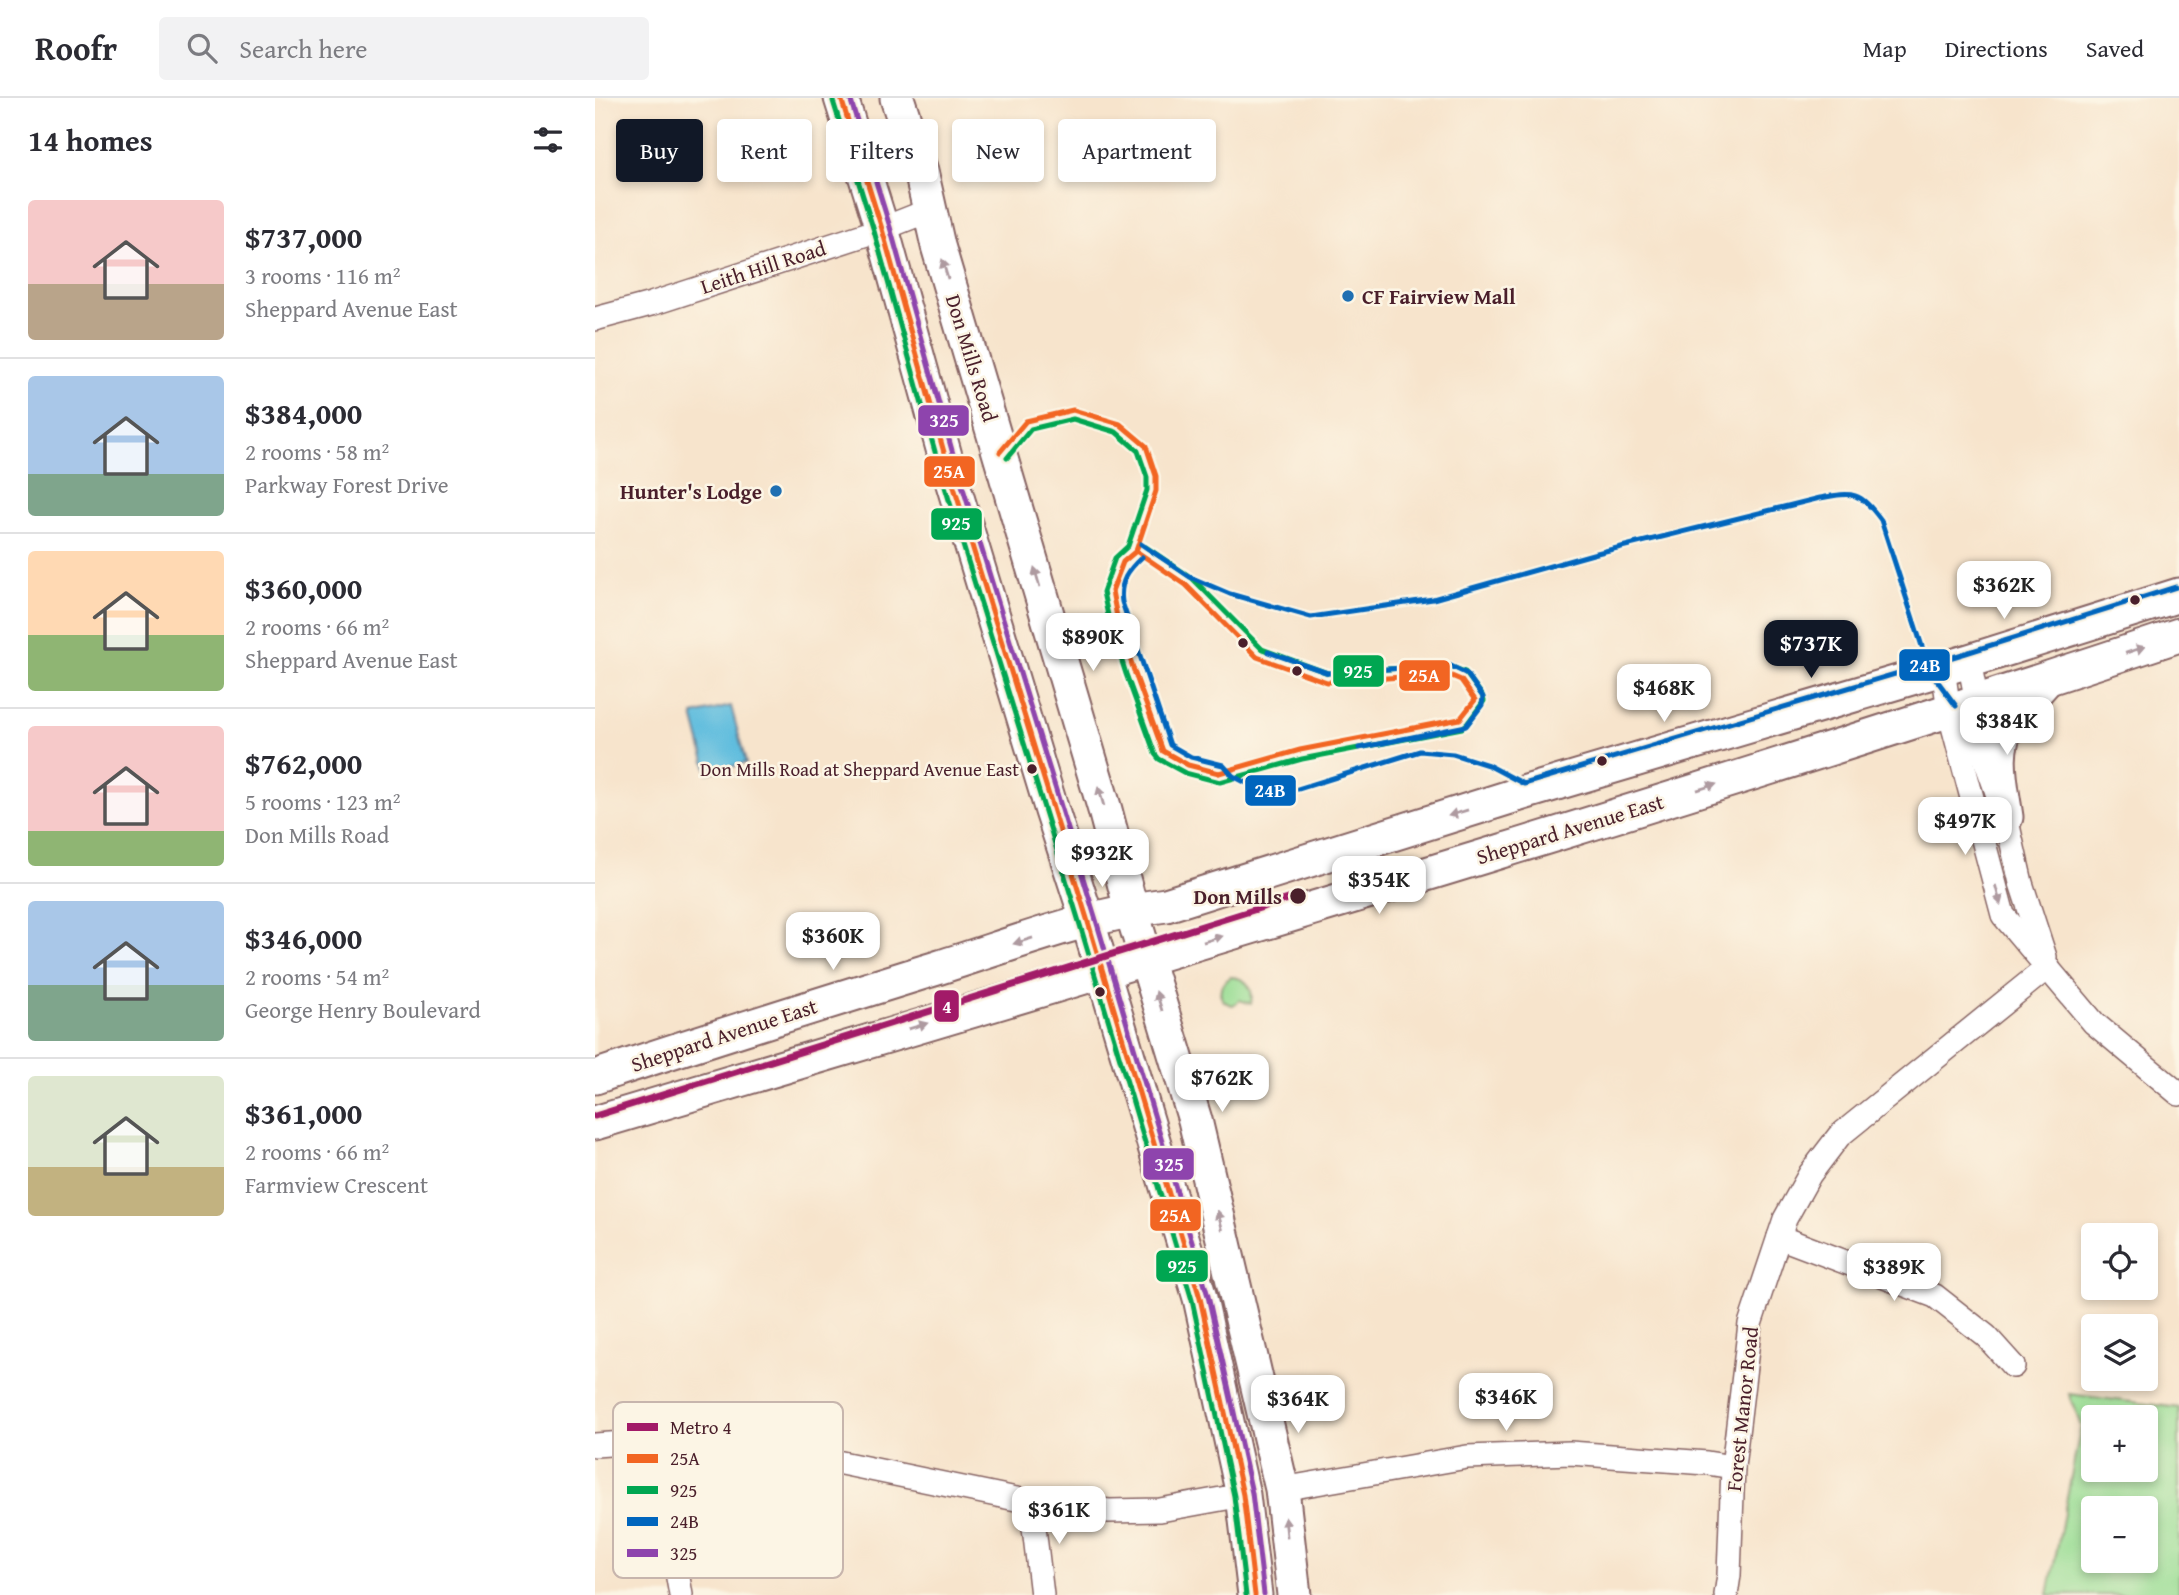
<!DOCTYPE html>
<meta charset="utf-8">
<style>
:root{--surface:#fff;--page:#f2f2f3;--text:#2b2b33;--muted:#7c7c81;--line:#e1e1e2;--accent:#111827}
body{margin:0;font-family:"Gentium Book Plus",serif;background:var(--page);color:var(--text);height:100vh;display:flex;flex-direction:column;font-size:26px;white-space:nowrap}
*{box-sizing:border-box;margin:0}
p{font-size:23px;color:var(--muted)}
.icon{flex:none;width:38px;height:38px;fill:none;stroke:currentColor;stroke-width:2;stroke-linecap:round;stroke-linejoin:round}
.map{position:relative;flex:1;overflow:hidden}
.side{display:flex;flex-direction:column;background:var(--surface);width:595px}
.side>*{flex:none}
.banner{position:absolute;left:21px;top:21px;width:665px;height:63px;display:flex;gap:14px}
.buttons{position:absolute;left:1486px;top:1125px;display:grid;gap:14px}
.buttons a{display:grid;place-items:center;width:77px;height:77px;border-radius:7px;background:var(--surface);box-shadow:0 4px 10px #0003;font-size:35px}
.price{position:absolute;translate:-50% -60px;padding:0 16px;border-radius:14px;background:#fff;color:#222;font-size:23px;line-height:46px;filter:drop-shadow(0 2px 4px #0008)}
.price::after{content:'';position:absolute;left:50%;top:42px;width:21px;height:16px;margin-left:-10px;background:inherit;clip-path:polygon(0 0,100% 0,50% 100%)}
.price.on{background:var(--accent);color:#fff}
ul{padding:0;list-style:none}
li{display:flex;align-items:center;gap:21px;height:175px;padding:0 28px}
li+li{border-top:2px solid var(--line)}
li span{display:grid;place-items:center;flex:none;width:196px;height:140px;border-radius:7px;color:#555}
li>.icon{margin-inline-start:auto}
span .icon{width:84px;height:84px;fill:#fffc;stroke-width:1}
li b{font-size:30px}
h2{display:flex;justify-content:space-between;align-items:center;height:84px;padding:0 28px;font-size:30px}
.pill{padding:0 24px;border-radius:7px;background:var(--surface);box-shadow:0 4px 10px #0003;font-size:24px;line-height:63px}
.pill.on{background:var(--accent);color:#fff}
header{display:flex;align-items:center;gap:42px;box-sizing:border-box;height:98px;padding:0 35px;background:var(--surface);border-bottom:2px solid var(--line)}
header strong{font-size:33px}
nav{display:flex;gap:38px;margin-inline-start:auto;font-size:24px}
.search{width:490px;height:63px;background:var(--page);display:flex;align-items:center;gap:18px;box-sizing:border-box;padding:0 24px;border-radius:7px;color:var(--muted);font-size:26px}
main{display:flex;flex:1;min-height:0}
.map>svg:first-child{display:block}
.green{fill:#9add94;stroke:#727e60;stroke-width:2;fill-rule:evenodd}
.water{fill:#60bdde;stroke:#556e84;stroke-width:2}
.lines{fill:none;stroke-linecap:round;stroke-linejoin:round}
.street-casing{stroke:#876463;stroke-width:26}
.secondary-casing{stroke:#876463;stroke-width:37}
.street{stroke:#fff;stroke-width:23}
.secondary{stroke:#fff;stroke-width:33}
.bus-1-casing{stroke:#fcf5e5;stroke-width:10}
.bus-2-casing{stroke:#fcf5e5;stroke-width:10}
.bus-3-casing{stroke:#fcf5e5;stroke-width:10}
.bus-4-casing{stroke:#fcf5e5;stroke-width:10}
.bus-1{stroke:#f26522;stroke-width:5}
.bus-2{stroke:#00a651;stroke-width:5}
.bus-3{stroke:#0065bd;stroke-width:5}
.bus-4{stroke:#8e44ad;stroke-width:5}
.metro-1-casing{stroke:#fcf5e5;stroke-width:12}
.metro-1{stroke:#a21a68;stroke-width:7}
.oneway{fill:#ae9aa0}
.poi-dot{fill:#1f6fb2;stroke:#fcf5e5;stroke-width:2.5}
.bus-dot{fill:#4a1f2b;stroke:#fcf5e5;stroke-width:2.5}
.labels{text-anchor:middle;dominant-baseline:central;stroke-width:5;stroke-linejoin:round;paint-order:stroke}
.bus-label{font-size:19px;fill:#4a1f2b;stroke:#fcf5e5;text-anchor:end}
.street-label{font-size:21px;fill:#4a1f2b;stroke:#fcf5e5}
.poi-label{font-size:21px;font-weight:bold;fill:#4a1f2b;stroke:#fcf5e5;text-anchor:start}
.stop-label{font-size:21px;font-weight:bold;fill:#4a1f2b;stroke:#fcf5e5;text-anchor:end}
.key{fill:#fcf5e5;stroke:#c7b5ad;stroke-width:2}
.key-label{font-size:19px;fill:#4a1f2b}
.line-badge{stroke:#fcf5e5;stroke-width:2.5}
.badge-label{font-size:19px;text-anchor:middle;font-weight:bold;fill:#fff}
</style>
<header>
<strong>Roofr</strong>
<div class="search"><svg class="icon" aria-label="search" viewBox="0 0 24 24"><circle cx="10" cy="10" r="6"/><path d="M15 15l6 6"/></svg>Search here</div>
<nav><a>Map</a><a>Directions</a><a>Saved</a></nav>
</header>
<main>
<section class="side">
<h2>14 homes<svg class="icon" aria-label="filters" viewBox="0 0 24 24"><path d="M4 7h16M4 17h16"/><circle cx="9" cy="7" r="2"/><circle cx="15" cy="17" r="2"/></svg></h2>
<ul>
<li><span style="background:linear-gradient(#f6c9c9 60%,#b9a48a 0)"><svg class="icon" aria-label="home" viewBox="0 0 24 24"><path d="M3 11l9-7 9 7M6 9v11h12V9"/></svg></span><div><b>$737,000</b><p>3 rooms · 116 m²</p><p>Sheppard Avenue East</p></div></li>
<li><span style="background:linear-gradient(#a9c7e8 70%,#7fa58c 0)"><svg class="icon" aria-label="home" viewBox="0 0 24 24"><path d="M3 11l9-7 9 7M6 9v11h12V9"/></svg></span><div><b>$384,000</b><p>2 rooms · 58 m²</p><p>Parkway Forest Drive</p></div></li>
<li><span style="background:linear-gradient(#ffd9b3 60%,#8fb573 0)"><svg class="icon" aria-label="home" viewBox="0 0 24 24"><path d="M3 11l9-7 9 7M6 9v11h12V9"/></svg></span><div><b>$360,000</b><p>2 rooms · 66 m²</p><p>Sheppard Avenue East</p></div></li>
<li><span style="background:linear-gradient(#f6c9c9 75%,#8fb573 0)"><svg class="icon" aria-label="home" viewBox="0 0 24 24"><path d="M3 11l9-7 9 7M6 9v11h12V9"/></svg></span><div><b>$762,000</b><p>5 rooms · 123 m²</p><p>Don Mills Road</p></div></li>
<li><span style="background:linear-gradient(#a9c7e8 60%,#7fa58c 0)"><svg class="icon" aria-label="home" viewBox="0 0 24 24"><path d="M3 11l9-7 9 7M6 9v11h12V9"/></svg></span><div><b>$346,000</b><p>2 rooms · 54 m²</p><p>George Henry Boulevard</p></div></li>
<li><span style="background:linear-gradient(#dfe7d0 65%,#c2b280 0)"><svg class="icon" aria-label="home" viewBox="0 0 24 24"><path d="M3 11l9-7 9 7M6 9v11h12V9"/></svg></span><div><b>$361,000</b><p>2 rooms · 66 m²</p><p>Farmview Crescent</p></div></li>
</ul>
</section>
<div class="map">
<svg width="1584" height="1497" viewBox="0 0 1584 1497">
<rect width="100%" height="100%" fill="#fcf5e5"/>
<filter id="ink" filterUnits="userSpaceOnUse"><feTurbulence type="fractalNoise" baseFrequency=".0143" numOctaves="2"/><feDisplacementMap in="SourceGraphic" scale="14" xChannelSelector="R" yChannelSelector="G"/><feConvolveMatrix kernelMatrix="1 2 1 2 8 2 1 2 1" color-interpolation-filters="sRGB"/></filter>
<filter id="wash" filterUnits="userSpaceOnUse"><feTurbulence type="fractalNoise" baseFrequency=".00686" numOctaves="4" result="noise"/><feDisplacementMap in="SourceGraphic" scale="28" xChannelSelector="R" yChannelSelector="G"/><feGaussianBlur stdDeviation="1.57" result="paint"/><feColorMatrix in="noise" values="0 0 0 0 0 0 0 0 0 0 0 0 0 0 0 0 0 1.4 0 .05"/><feComposite in="paint" operator="in"/></filter>
<g filter="url(#wash)">
<rect width="100%" height="100%" fill="#f7e4cc"/>
<g class="green">
<path d="M636,879C652,880 659,890 656,906L645,902L638,907C621,904 622,886 636,879Z"/>
<path d="M1474,1296L1584,1310V1497H1453L1486,1328ZM1498,1320H1550V1372H1498ZM1498,1410H1550V1463H1498Z"/>
</g>
<polygon class="water" points="136,608 151,665 113,675 98,617"/>
</g>
<g filter="url(#ink)">
<g class="lines">
<g class="street-casing">
<g id="street">
<polyline points="0,221 56,206 287,131 335,112"/>
<polyline points="1374,563 1382,604 1382,639 1411,719 1426,785 1450,859"/>
<polyline points="1348,570 1354,613 1408,817 1499,925 1584,996"/>
<polyline points="1184,1139 1340,1198 1391,1238 1418,1268"/>
<polyline points="59,1343 86,1497"/>
<polyline points="0,1347 59,1343 104,1343 159,1347 436,1404 514,1413 565,1412 648,1397"/>
<polyline points="687,1391 872,1359 975,1355 1112,1365 1138,1369"/>
<polyline points="436,1404 447,1497"/>
<polyline points="1131,1497 1134,1477 1138,1369 1155,1226 1190,1121 1215,1076 1244,1038 1453,869"/>
</g>
</g>
<g class="secondary-casing">
<g id="secondary">
<polyline points="246,0 287,131 355,376 457,713 493,824 605,1200 648,1397 660,1497"/>
<polyline points="302,0 326,73 343,148 510,712 536,811 600,1022 687,1391 699,1497"/>
<path d="M1411,719C1407,689 1396,651 1415,623C1426,609 1439,596 1451,582"/>
<path d="M0,979C115,940 230,905 345,869C419,846 494,816 571,807L928,695L1374,563L1584,497"/>
<path d="M0,1025C529,867 1060,712 1584,537"/>
</g>
</g>
<use href="#street" class="street"/>
<use href="#secondary" class="secondary"/>
<g class="bus-1-casing">
<g id="bus-1">
<polyline points="246,0 287,131 355,376 493,824 605,1200 648,1397 660,1497"/>
<polyline points="405,354 431,323 478,312 525,326 551,348 561,378 561,393 541,453 528,464 517,493 522,519 539,573 568,653 593,667 624,675"/>
<polyline points="541,453 591,487 662,559 732,584 852,576 866,582 880,602 865,621 705,652 624,675"/>
</g>
</g>
<g class="bus-2-casing">
<g id="bus-2">
<polyline points="238,3 279,133 347,379 485,827 597,1202 639,1398 651,1497"/>
<polyline points="412,360 436,331 478,321 521,334 543,353 552,379 552,392 533,448 520,460 508,494 514,522 531,576 560,656 564,661 590,675 625,684 707,661 867,630 872,626 889,603 887,597 870,574 852,567 733,575 667,551 597,480 551,449"/>
</g>
</g>
<g class="bus-3-casing">
<g id="bus-3">
<path d="M546,446L595,479L635,496L716,519L838,501L998,456L1225,400C1259,394 1264,393 1286,422L1335,573L1361,608"/>
<path d="M547,459C533,472 524,484 527,504L575,647L596,659L628,667L638,678L667,693L703,691L825,653L858,656L893,667L929,686L1371,555L1581,489"/>
<polyline points="673,554 733,575 854,567 872,576 888,599 887,607 871,628 764,650"/>
</g>
</g>
<g class="bus-4-casing">
<polyline id="bus-4" points="255,0 295,129 363,374 501,822 613,1198 657,1395 669,1496"/>
</g>
<use href="#bus-1" class="bus-1"/>
<use href="#bus-2" class="bus-2"/>
<use href="#bus-3" class="bus-3"/>
<use href="#bus-4" class="bus-4"/>
<g class="metro-1-casing">
<polyline id="metro-1" points="0,1018 703,798"/>
</g>
<use href="#metro-1" class="metro-1"/>
</g>
<defs><path id="oneway-solid" d="M-6-.8H1V-3.2L6.5 0L1 3.2V.8H-6Z" transform="scale(1.75)"/></defs>
<g class="oneway">
<use href="#oneway-solid" transform="translate(350 171) rotate(-107)"/>
<use href="#oneway-solid" transform="translate(442 479) rotate(-106)"/>
<use href="#oneway-solid" transform="translate(1540 552) rotate(-19)"/>
<use href="#oneway-solid" transform="translate(1112 689) rotate(-17)"/>
<use href="#oneway-solid" transform="translate(506 698) rotate(-106)"/>
<use href="#oneway-solid" transform="translate(863 715) rotate(163)"/>
<use href="#oneway-solid" transform="translate(1403 797) rotate(75)"/>
<use href="#oneway-solid" transform="translate(618 841) rotate(-17)"/>
<use href="#oneway-solid" transform="translate(428 843) rotate(163)"/>
<use href="#oneway-solid" transform="translate(564 903) rotate(-107)"/>
<use href="#oneway-solid" transform="translate(323 928) rotate(-17)"/>
<use href="#oneway-solid" transform="translate(625 1122) rotate(-104)"/>
<use href="#oneway-solid" transform="translate(691 1429) rotate(-96)"/>
</g>
</g>
<g class="poi-dot">
<circle cx="753" cy="198" r="7"/>
<circle cx="181" cy="393" r="7"/>
</g>
<g class="bus-dot">
<circle cx="1540" cy="502" r="6"/>
<circle cx="648" cy="545" r="6"/>
<circle cx="702" cy="573" r="6"/>
<circle cx="1007" cy="663" r="6"/>
<circle cx="437" cy="671" r="6"/>
<circle cx="703" cy="798" r="9"/>
<circle cx="505" cy="894" r="6"/>
</g>
<g class="labels">
<g class="bus-label">
<text x="424" y="671">Don Mills Road at Sheppard Avenue East</text>
</g>
<g class="street-label">
<text transform="translate(168 169) rotate(-18)">Leith Hill Road</text>
<text transform="translate(377 260) rotate(73)">Don Mills Road</text>
<text transform="translate(975 731) rotate(-17)">Sheppard Avenue East</text>
<text transform="translate(129 937) rotate(-18)">Sheppard Avenue East</text>
<text transform="translate(1147 1311) rotate(-84)">Forest Manor Road</text>
</g>
<g class="poi-label">
<text x="767" y="198">CF Fairview Mall</text>
<text x="167" y="393" text-anchor="end">Hunter's Lodge</text>
</g>
<g class="stop-label">
<text x="687" y="798">Don Mills</text>
</g>
</g>
<rect x="18" y="1304" width="230" height="176" rx="10" class="key"/>
<rect x="32" y="1325" width="31" height="8" fill="#a21a68"/>
<rect x="32" y="1356" width="31" height="9" fill="#f26522"/>
<rect x="32" y="1388" width="31" height="8" fill="#00a651"/>
<rect x="32" y="1419" width="31" height="9" fill="#0065bd"/>
<rect x="32" y="1451" width="31" height="8" fill="#8e44ad"/>
<g class="key-label">
<text x="75" y="1336">Metro 4</text>
<text x="75" y="1367">25A</text>
<text x="75" y="1399">925</text>
<text x="75" y="1430">24B</text>
<text x="75" y="1462">325</text>
</g>
<g class="line-badge">
<rect x="322" y="306" width="53" height="33" rx="7" fill="#8e44ad"/>
<rect x="328" y="357" width="53" height="33" rx="7" fill="#f26522"/>
<rect x="335" y="409" width="53" height="34" rx="7" fill="#00a651"/>
<rect x="1303" y="550" width="53" height="34" rx="7" fill="#0065bd"/>
<rect x="737" y="556" width="53" height="34" rx="7" fill="#00a651"/>
<rect x="803" y="561" width="53" height="33" rx="7" fill="#f26522"/>
<rect x="649" y="676" width="53" height="33" rx="7" fill="#0065bd"/>
<rect x="338" y="891" width="27" height="34" rx="7" fill="#a21a68"/>
<rect x="547" y="1049" width="53" height="34" rx="7" fill="#8e44ad"/>
<rect x="554" y="1100" width="53" height="34" rx="7" fill="#f26522"/>
<rect x="560" y="1151" width="54" height="34" rx="7" fill="#00a651"/>
</g>
<g class="badge-label">
<text x="349" y="329">325</text>
<text x="354" y="380">25A</text>
<text x="361" y="432">925</text>
<text x="1330" y="574">24B</text>
<text x="763" y="580">925</text>
<text x="829" y="584">25A</text>
<text x="675" y="699">24B</text>
<text x="352" y="915">4</text>
<text x="574" y="1073">325</text>
<text x="580" y="1124">25A</text>
<text x="587" y="1175">925</text>
</g>
</svg>
<div class="buttons">
<a><svg class="icon" aria-label="locate" viewBox="0 0 24 24"><circle cx="12" cy="12" r="6"/><path d="M12 2v4M12 18v4M2 12h4M18 12h4"/></svg></a>
<a><svg class="icon" aria-label="layers" viewBox="0 0 24 24"><path d="M12 4l9 5-9 5-9-5zM3 14l9 5 9-5"/></svg></a>
<a>+</a>
<a>−</a>
</div>
<b class="price" style="left:1409px;top:523px">$362K</b>
<b class="price" style="left:498px;top:575px">$890K</b>
<b class="price on" style="left:1216px;top:582px">$737K</b>
<b class="price" style="left:1069px;top:626px">$468K</b>
<b class="price" style="left:1412px;top:659px">$384K</b>
<b class="price" style="left:1370px;top:759px">$497K</b>
<b class="price" style="left:507px;top:791px">$932K</b>
<b class="price" style="left:784px;top:818px">$354K</b>
<b class="price" style="left:238px;top:874px">$360K</b>
<b class="price" style="left:627px;top:1016px">$762K</b>
<b class="price" style="left:1299px;top:1205px">$389K</b>
<b class="price" style="left:911px;top:1335px">$346K</b>
<b class="price" style="left:703px;top:1337px">$364K</b>
<b class="price" style="left:464px;top:1448px">$361K</b>
<div class="banner">
<a class="pill on">Buy</a>
<a class="pill">Rent</a>
<a class="pill">Filters</a>
<a class="pill">New</a>
<a class="pill">Apartment</a>
</div>
</div>
</main>
